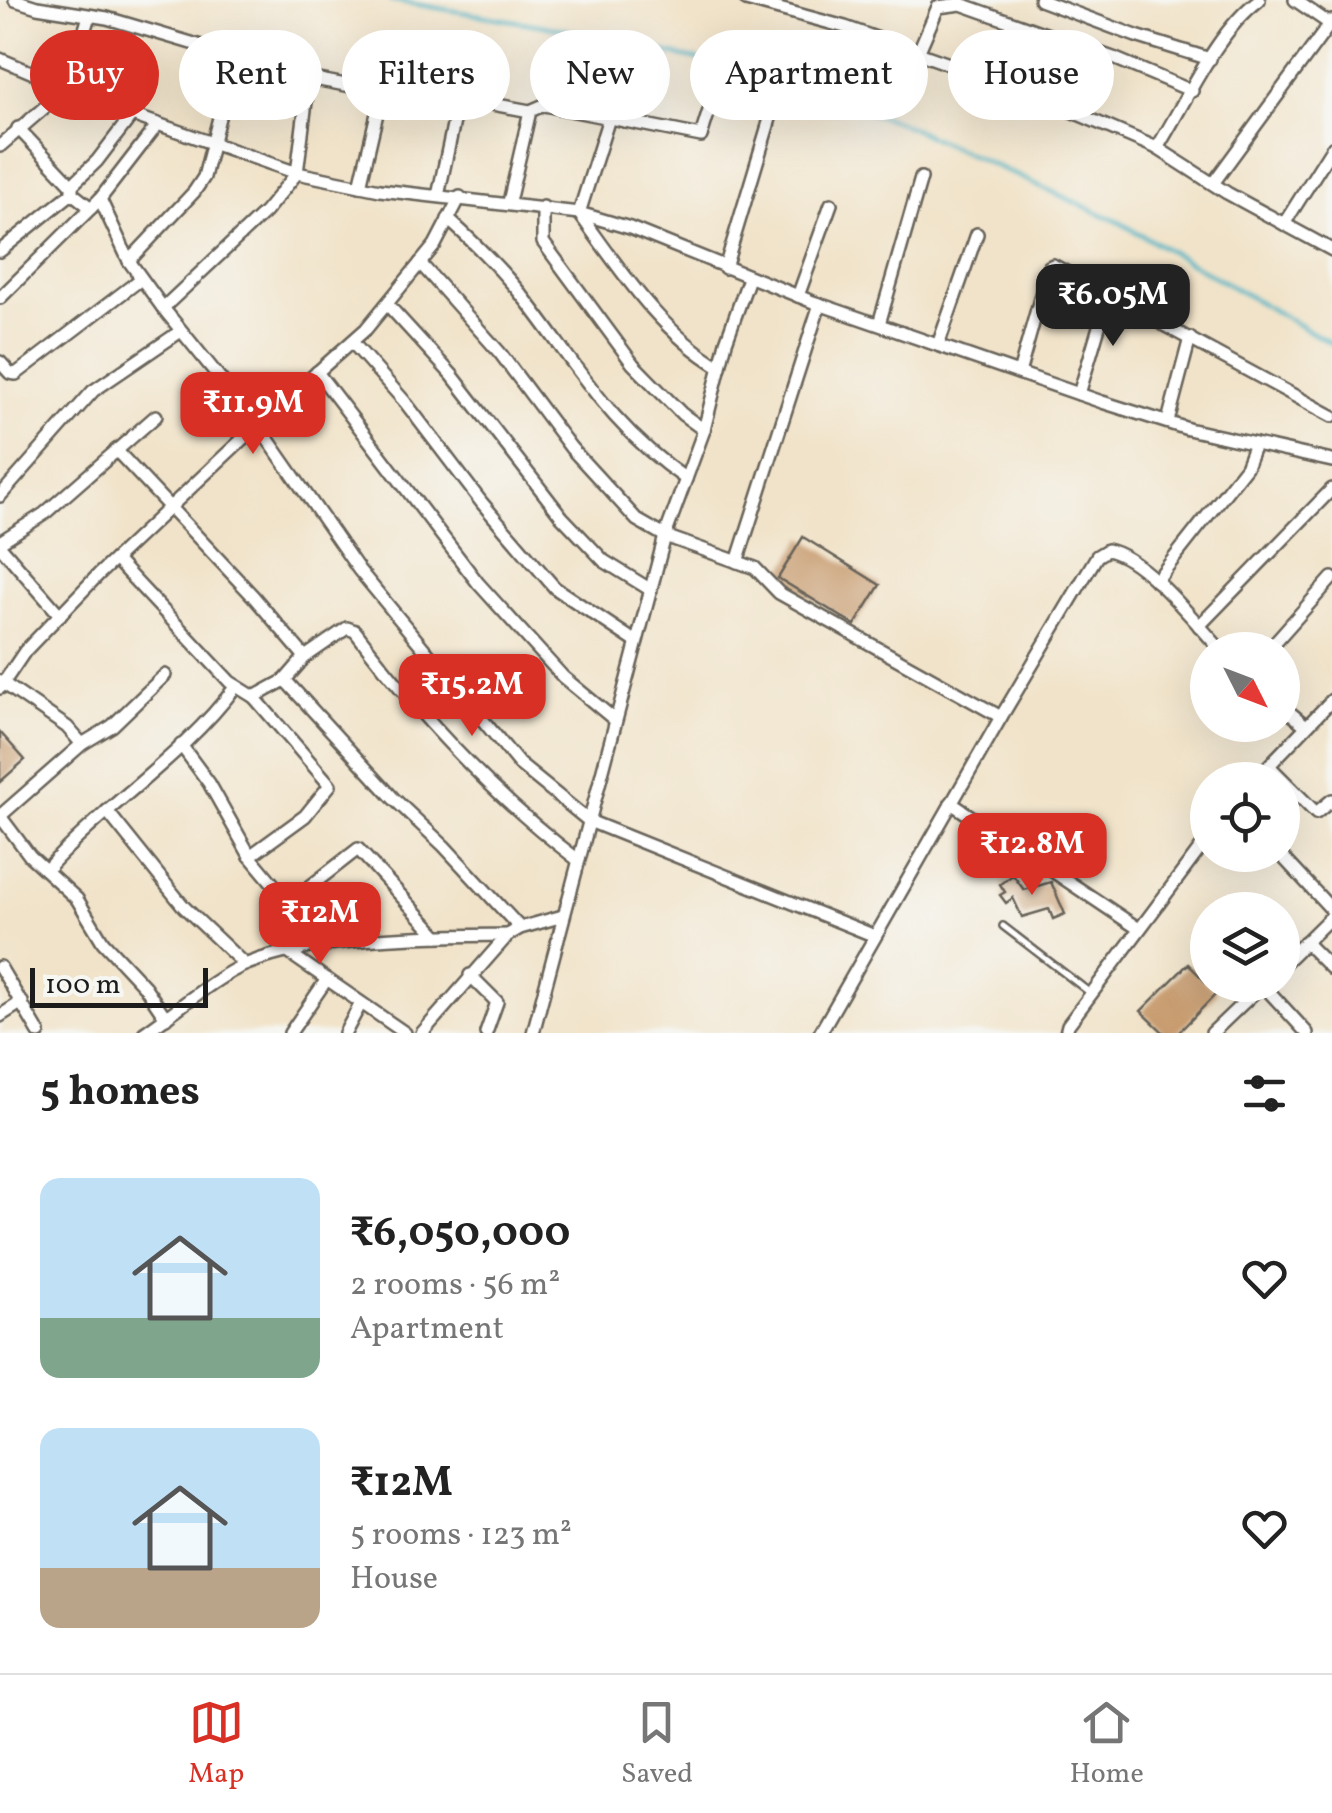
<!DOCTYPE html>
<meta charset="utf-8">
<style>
:root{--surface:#fff;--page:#f2f2f2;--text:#222;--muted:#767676;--line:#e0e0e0;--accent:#d93025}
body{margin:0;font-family:Vollkorn,serif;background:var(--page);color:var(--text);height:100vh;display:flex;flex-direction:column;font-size:38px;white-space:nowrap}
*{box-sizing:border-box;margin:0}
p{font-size:32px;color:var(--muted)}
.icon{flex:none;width:55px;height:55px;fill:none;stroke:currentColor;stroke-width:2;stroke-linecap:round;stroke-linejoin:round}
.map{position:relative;height:1033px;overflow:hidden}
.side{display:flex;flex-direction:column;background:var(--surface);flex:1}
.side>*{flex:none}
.top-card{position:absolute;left:30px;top:30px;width:1272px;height:90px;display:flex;gap:20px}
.needle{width:65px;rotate:132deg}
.tools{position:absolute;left:1190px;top:632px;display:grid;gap:20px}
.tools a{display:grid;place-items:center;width:110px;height:110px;border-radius:50%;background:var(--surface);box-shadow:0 10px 40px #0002;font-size:50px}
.scale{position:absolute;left:30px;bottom:25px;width:178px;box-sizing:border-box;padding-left:10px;border:5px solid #1c1c1c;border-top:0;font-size:28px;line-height:35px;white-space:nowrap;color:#1c1c1c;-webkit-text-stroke:8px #f6f6f2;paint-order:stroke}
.price{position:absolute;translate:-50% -85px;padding:0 22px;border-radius:20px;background:var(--accent);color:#fff;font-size:32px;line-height:65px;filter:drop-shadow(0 2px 5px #0008)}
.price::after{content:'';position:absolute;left:50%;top:60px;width:30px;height:22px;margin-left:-15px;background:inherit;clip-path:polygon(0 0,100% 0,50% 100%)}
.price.current{background:#222;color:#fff}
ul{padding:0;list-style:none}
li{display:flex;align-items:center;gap:30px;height:250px;padding:0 40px}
li span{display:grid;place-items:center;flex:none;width:280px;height:200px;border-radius:20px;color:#555}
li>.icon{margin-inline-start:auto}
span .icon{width:120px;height:120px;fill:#fffc;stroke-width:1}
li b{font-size:42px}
h2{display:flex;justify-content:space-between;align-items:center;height:120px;padding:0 40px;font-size:42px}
.pill{padding:0 35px;border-radius:45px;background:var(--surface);box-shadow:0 10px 40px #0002;font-size:35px;line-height:90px}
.pill.current{background:var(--accent);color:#fff}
.menu{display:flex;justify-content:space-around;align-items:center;height:140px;border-top:2px solid var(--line);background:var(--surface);font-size:28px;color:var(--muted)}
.menu a{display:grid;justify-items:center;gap:5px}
.menu .current{color:var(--accent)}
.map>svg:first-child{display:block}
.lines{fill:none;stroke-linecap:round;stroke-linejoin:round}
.stream{stroke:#49b4c6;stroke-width:4}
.building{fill:#c89c70}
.lane-casing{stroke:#676259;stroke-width:10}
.street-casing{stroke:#676259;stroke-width:16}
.lane{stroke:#fff;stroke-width:5}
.street{stroke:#fff;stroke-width:11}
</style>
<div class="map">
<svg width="1332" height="1033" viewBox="0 0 1332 1033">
<rect width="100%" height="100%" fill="#f6f6f2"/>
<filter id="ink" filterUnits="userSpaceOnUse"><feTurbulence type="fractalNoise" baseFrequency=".01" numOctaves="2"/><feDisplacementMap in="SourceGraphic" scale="20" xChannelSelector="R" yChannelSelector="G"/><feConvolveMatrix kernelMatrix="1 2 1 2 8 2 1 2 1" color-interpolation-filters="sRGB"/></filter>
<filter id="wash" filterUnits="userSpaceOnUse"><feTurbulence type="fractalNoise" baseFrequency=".0048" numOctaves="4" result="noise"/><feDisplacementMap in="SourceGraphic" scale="40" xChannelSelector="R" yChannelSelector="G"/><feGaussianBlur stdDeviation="2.25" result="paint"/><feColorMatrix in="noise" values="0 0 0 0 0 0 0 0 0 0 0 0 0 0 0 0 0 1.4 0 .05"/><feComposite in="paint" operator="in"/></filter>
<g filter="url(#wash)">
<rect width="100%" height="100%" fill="#f1e3c9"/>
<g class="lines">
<polyline class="stream" points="390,0 562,29 694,59 898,122 1119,222 1332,344"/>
</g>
<g id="blocks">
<g class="building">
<polygon points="803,537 880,585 855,625 778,578"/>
<polygon points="0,732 25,760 0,782"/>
<polygon points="1013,875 1024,890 1051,882 1065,914 1053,919 1049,909 1022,917 1013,898 1006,903 1000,895 1005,892 1000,884"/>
<polygon points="1188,964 1217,993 1178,1033 1164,1033 1141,1011"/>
</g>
</g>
</g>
<g filter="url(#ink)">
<use href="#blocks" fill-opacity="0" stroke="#676259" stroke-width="2.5"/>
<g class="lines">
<g class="lane-casing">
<polyline id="lane" points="1003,926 1089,992"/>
</g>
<g class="street-casing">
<g id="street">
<polyline points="15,0 37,7 107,18 309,78 382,92 419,86 459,98 530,111 544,105 701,136 713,98"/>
<polyline points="746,0 845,27 1022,90 1157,148 1227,193 1332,250"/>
<polyline points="1040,0 1136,36 1210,59"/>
<polyline points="1295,0 1330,24"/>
<polyline points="918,53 938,7 961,4 1116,59 1192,91"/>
<polyline points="0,59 132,115 297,173 380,190 579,213 630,228 813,302 1102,402 1188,429 1332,461"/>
<polyline points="67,88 89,16"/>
<path d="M609,118L579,213C620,269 659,331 720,367"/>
<polyline points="624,121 636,81"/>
<polyline points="18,128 72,185 72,193 91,208"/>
<polyline points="0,146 67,88"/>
<path d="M1157,148C1186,102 1215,33 1259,0"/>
<polyline points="1214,182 1332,21"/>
<polyline points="72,185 97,161 132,115"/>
<polyline points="360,186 382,92"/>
<polyline points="438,196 459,98"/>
<polyline points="100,199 129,261 163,308 258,425 359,570 519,764 589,821 875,936"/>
<polyline points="509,202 530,111"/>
<polyline points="543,207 543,242 633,364 682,414 704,430"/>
<path d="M448,219C477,245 504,272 528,303C581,372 612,428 686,479"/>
<polyline points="1284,224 1332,148"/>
<polyline points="0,251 72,193"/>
<polyline points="129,261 194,192 204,177 235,54"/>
<polyline points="420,263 500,353 571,448 637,520 665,536 755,568 779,593 1001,717"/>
<polyline points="725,268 772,112"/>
<polyline points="798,296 831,204"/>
<polyline points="0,298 100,199 158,124"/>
<polyline points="387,304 452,375 562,517 604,561 651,590"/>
<polyline points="163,308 265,212 297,173 309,78"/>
<polyline points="879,324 921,178"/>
<polyline points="352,342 405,402 482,503 555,588 636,642"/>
<polyline points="938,345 977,234"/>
<polyline points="0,362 10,373 16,374 141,279"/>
<polyline points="317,372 478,583 563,677 615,720"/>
<polyline points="1019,373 1049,267 1053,265 1332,416"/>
<polyline points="1079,394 1109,293"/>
<polyline points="1168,421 1190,338"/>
<polyline points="116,450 253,596 305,657"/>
<polyline points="0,496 93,391 181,331"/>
<polyline points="0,542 44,514 156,416"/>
<polyline points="0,546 60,615"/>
<path d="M115,559L230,682L254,697L285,680L305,657L347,628L355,631C420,717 491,794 578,860"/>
<polyline points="737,562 820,304"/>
<polyline points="1156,581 1246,467 1255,444"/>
<polyline points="1199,626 1332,489"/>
<polyline points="1268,650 1332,578"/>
<polyline points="285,680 393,798 444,846 520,928"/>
<polyline points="0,681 67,727 82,744"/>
<polyline points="0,688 25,651 99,574 252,430 366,329 435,245 460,197"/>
<polyline points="1282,706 1306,726"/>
<polyline points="181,745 209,783 250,856 325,946"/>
<polyline points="1269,766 1316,813 1332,800"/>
<polyline points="1255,780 1332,700"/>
<polyline points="951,803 1139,929"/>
<polyline points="107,811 184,907 244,964"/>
<polyline points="0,816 30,856 77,899 103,942 145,987 166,1018"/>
<polyline points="0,816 82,744 112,726 165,675"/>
<polyline points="1281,855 1332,910"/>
<polyline points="250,856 305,816 330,785 254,697"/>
<path d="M47,869C106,804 184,756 236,686"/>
<polyline points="289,903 358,849 438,936"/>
<polyline points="1305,942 1332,969"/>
<polyline points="289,953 405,1033"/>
<polyline points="1282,965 1332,916"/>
<polyline points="0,967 39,1033"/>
<polyline points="470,975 497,1002 486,1033"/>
<polyline points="1263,985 1307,1033"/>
<polyline points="0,1016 22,1002"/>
<path d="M144,1033C171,1015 219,974 247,964C321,935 428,936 508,935"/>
<polyline points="290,1033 327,979"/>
<polyline points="345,1033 361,1003"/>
<polyline points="422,1033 508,935 520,928 563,916"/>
<polyline points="533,1033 665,536 704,430 726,342 749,278"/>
<path d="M820,1033L1001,717L1097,556L1107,550C1144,557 1195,622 1221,650"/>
<polyline points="1066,1033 1068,1025 1208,838"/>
<polyline points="1212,1033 1262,985"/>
</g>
</g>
<use href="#lane" class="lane"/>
<use href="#street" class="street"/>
</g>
</g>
</svg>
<div class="tools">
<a><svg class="needle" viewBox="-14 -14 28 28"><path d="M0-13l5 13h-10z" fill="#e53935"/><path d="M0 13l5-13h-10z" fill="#767676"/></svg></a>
<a><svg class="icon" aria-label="locate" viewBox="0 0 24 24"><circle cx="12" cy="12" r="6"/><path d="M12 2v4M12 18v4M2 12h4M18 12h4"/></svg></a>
<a><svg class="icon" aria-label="layers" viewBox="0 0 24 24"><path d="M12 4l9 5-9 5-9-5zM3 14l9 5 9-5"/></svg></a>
</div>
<div class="scale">100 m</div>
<b class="price current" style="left:1113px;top:349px">₹6.05M</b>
<b class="price" style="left:253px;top:457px">₹11.9M</b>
<b class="price" style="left:472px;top:739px">₹15.2M</b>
<b class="price" style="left:1032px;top:898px">₹12.8M</b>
<b class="price" style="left:320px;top:967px">₹12M</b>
<div class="top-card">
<a class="pill current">Buy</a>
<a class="pill">Rent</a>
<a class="pill">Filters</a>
<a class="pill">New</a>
<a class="pill">Apartment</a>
<a class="pill">House</a>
</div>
</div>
<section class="side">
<h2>5 homes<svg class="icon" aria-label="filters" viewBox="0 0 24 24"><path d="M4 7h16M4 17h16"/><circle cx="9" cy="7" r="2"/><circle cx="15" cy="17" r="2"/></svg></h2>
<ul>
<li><span style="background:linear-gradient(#bfe0f5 70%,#7fa58c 0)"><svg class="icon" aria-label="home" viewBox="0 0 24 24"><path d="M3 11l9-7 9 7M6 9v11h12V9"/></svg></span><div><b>₹6,050,000</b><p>2 rooms · 56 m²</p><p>Apartment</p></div><svg class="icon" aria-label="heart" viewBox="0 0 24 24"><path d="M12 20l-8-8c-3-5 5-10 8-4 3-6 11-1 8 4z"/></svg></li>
<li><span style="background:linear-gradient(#bfe0f5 70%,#b9a48a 0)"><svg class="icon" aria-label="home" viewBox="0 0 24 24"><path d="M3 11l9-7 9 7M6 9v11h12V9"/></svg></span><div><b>₹12M</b><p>5 rooms · 123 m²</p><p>House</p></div><svg class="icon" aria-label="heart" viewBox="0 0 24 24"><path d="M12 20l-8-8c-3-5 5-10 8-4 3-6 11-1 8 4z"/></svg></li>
</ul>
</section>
<nav class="menu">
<a class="current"><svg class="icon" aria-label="map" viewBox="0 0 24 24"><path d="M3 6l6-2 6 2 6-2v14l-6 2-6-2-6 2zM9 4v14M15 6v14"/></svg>Map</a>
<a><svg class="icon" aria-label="saved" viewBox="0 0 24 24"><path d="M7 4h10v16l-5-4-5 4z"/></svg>Saved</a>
<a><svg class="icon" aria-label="home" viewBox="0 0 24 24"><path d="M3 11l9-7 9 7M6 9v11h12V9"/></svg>Home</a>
</nav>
